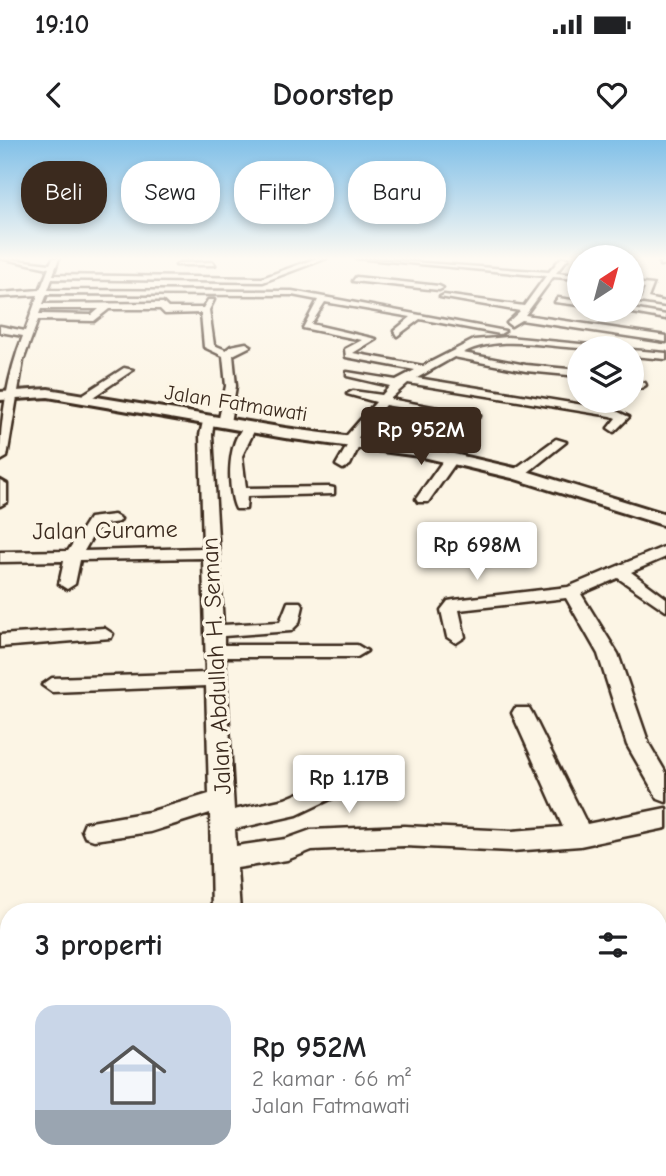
<!DOCTYPE html>
<html lang="id">
<meta charset="utf-8">
<style>
:root{--surface:#fff;--page:#f2f2f2;--text:#202124;--muted:#757577;--line:#e0e0e0;--accent:#3b2a1e}
body{margin:0;font-family:"Comic Neue",sans-serif;background:var(--page);color:var(--text);height:100vh;display:flex;flex-direction:column;font-size:26px;white-space:nowrap}
*{box-sizing:border-box;margin:0}
p{font-size:23px;color:var(--muted)}
.icon{flex:none;width:38px;height:38px;fill:none;stroke:currentColor;stroke-width:2;stroke-linecap:round;stroke-linejoin:round}
.map{position:relative;flex:1;overflow:hidden}
.panel{position:absolute;left:0px;top:763px;width:667px;height:273px;display:flex;flex-direction:column;background:var(--surface);border-radius:28px 28px 0 0;box-shadow:0 4px 10px #0003}
.panel>*{flex:none}
.top-card{position:absolute;left:21px;top:21px;width:625px;height:63px;display:flex;gap:14px}
.needle{width:46px;rotate:36deg}
.fabs{position:absolute;left:567px;top:105px;display:grid;gap:14px}
.fabs a{display:grid;place-items:center;width:77px;height:77px;border-radius:50%;background:var(--surface);box-shadow:0 4px 10px #0003;font-size:35px}
.price{position:absolute;translate:-50% -60px;padding:0 16px;border-radius:7px;background:#fff;color:#222;font-size:23px;line-height:46px;filter:drop-shadow(0 2px 4px #0008)}
.price::after{content:'';position:absolute;left:50%;top:42px;width:21px;height:16px;margin-left:-10px;background:inherit;clip-path:polygon(0 0,100% 0,50% 100%)}
.price.selected{background:var(--accent);color:#fff}
ul{padding:0;list-style:none}
li{display:flex;align-items:center;gap:21px;height:175px;padding:0 35px}
li+li{border-top:2px solid var(--line)}
li span{display:grid;place-items:center;flex:none;width:196px;height:140px;border-radius:21px;color:#555}
li>.icon{margin-inline-start:auto}
span .icon{width:84px;height:84px;fill:#fffc;stroke-width:1}
li b{font-size:30px}
h2{display:flex;justify-content:space-between;align-items:center;height:84px;padding:0 35px;font-size:30px}
.tag{padding:0 24px;border-radius:28px;background:var(--surface);box-shadow:0 4px 10px #0003;font-size:24px;line-height:63px}
.tag.selected{background:var(--accent);color:#fff}
.status{display:flex;justify-content:space-between;align-items:center;height:49px;padding:0 35px;background:var(--surface);direction:ltr}
.status svg{height:19px;fill:currentColor}
header{display:flex;justify-content:space-between;align-items:center;height:91px;padding:0 35px;background:var(--surface);font-size:32px;font-weight:700}
.map>svg:first-child{display:block}
.lines{fill:none;stroke-linecap:round;stroke-linejoin:round}
.minor-casing{stroke:#3b2a1e;stroke-width:5}
.tertiary-casing{stroke:#3b2a1e;stroke-width:6}
.minor{fill:#fcf5e5;fill-rule:evenodd}
.tertiary{fill:#fcf5e5;fill-rule:evenodd}
.labels{text-anchor:middle;dominant-baseline:central;stroke-width:7;stroke-linejoin:round;paint-order:stroke}
.far-street-label{font-size:21px;fill:#3b2a1e;stroke:#fcf5e5}
.street-label{font-size:24px;fill:#3b2a1e;stroke:#fcf5e5}
</style>
<div class="status"><b>19:10</b><svg viewBox="0 0 49 12"><path d="M0 12V9h3v3zM5 12V6h3v6zM10 12V3h3v9zM15 12V0h3v12zM26 1h20v11H26zM47 4h2v5h-2z"/></svg></div>
<header><svg class="icon" aria-label="back" viewBox="0 0 24 24"><path d="M15 5l-7 7 7 7"/></svg>Doorstep<svg class="icon" aria-label="heart" viewBox="0 0 24 24"><path d="M12 20l-8-8c-3-5 5-10 8-4 3-6 11-1 8 4z"/></svg></header>
<div class="map">
<svg width="666" height="1036" viewBox="0 0 666 1036">
<rect width="100%" height="100%" fill="#fcf5e5"/>
<filter id="ink" filterUnits="userSpaceOnUse"><feTurbulence type="fractalNoise" baseFrequency=".0143" numOctaves="2"/><feDisplacementMap in="SourceGraphic" scale="14" xChannelSelector="R" yChannelSelector="G"/><feConvolveMatrix kernelMatrix="1 2 1 2 8 2 1 2 1" color-interpolation-filters="sRGB"/></filter>
<g filter="url(#ink)">
<g class="lines">
<g class="minor-casing">
<g id="minor">
<path d="M0,118L50,124L53,118H59L53,135L262,138L317,118H327L263,142L52,139L48,150L292,151L505,191L500,194L420,179L397,196L394,191L411,177L325,162L311,184L376,199L353,213L423,226L474,200L508,197L590,205L595,208C555,210 501,192 463,213L526,225L579,230V236L526,231L454,217L417,238L614,270L629,277L614,292L608,288L616,278L611,276L408,243L390,259L480,276L474,280L385,265L357,299L361,302L350,325L343,329L336,325L347,306L341,302L376,262L347,254L353,251L382,255L390,246L347,236V232L396,240L415,230L346,217L345,209L362,200L303,188L318,160L292,155L47,154L43,164L163,163L168,168H203L208,160H214L209,170L214,205L226,210L231,206L246,203L251,206L233,215L236,246L230,283L224,287L218,283L226,246L223,216L204,207L201,173L165,174L160,169H109L94,181L38,180L23,221L7,317L0,321C0,280 8,234 23,196L0,192V186L25,191L38,155L0,157V153L40,150L49,128ZM41,169H99L92,175L39,174Z"/>
<polygon points="356,118 549,132 561,118 568,118 556,133 579,135 579,139 553,137 525,175 666,196 666,202 521,180 511,186 507,183 520,171 440,157 444,155 524,166 546,136"/>
<polygon points="632,118 636,118 632,121"/>
<polygon points="666,119 666,124 660,125 660,123"/>
<polygon points="213,122 215,125 176,125 180,123"/>
<polygon points="356,137 439,146 443,148 439,150 353,141"/>
<polygon points="632,143 653,145 648,158 666,162 666,166 640,162 645,149 632,147"/>
<polygon points="558,158 579,161 579,165 555,162"/>
<polygon points="632,169 666,175 666,179 616,170"/>
<polygon points="632,210 666,213 666,219 632,216"/>
<polygon points="124,228 133,230 87,261 79,261 79,257"/>
<polygon points="632,240 645,243 646,245 641,248 632,246"/>
<polygon points="204,277 214,280 212,295 223,485 280,482 288,462 300,462 303,466 299,483 291,491 224,496 224,505 357,505 367,511 357,517 225,517 234,670 285,659 348,632 356,635 360,641 356,647 297,675 235,689 236,706 286,699 311,690 404,686 512,691 563,687 512,573 515,568 529,568 532,573 587,684 666,668 666,688 580,706 512,711 404,706 312,710 287,720 237,728 240,772 212,772 210,673 150,692 94,700 85,697 82,690 85,683 149,672 209,654 206,546 52,552 42,545 52,538 206,533 203,418 80,420 75,444 67,449 59,444 64,421 0,422 0,412 68,411 89,378 114,375 121,379 119,382 99,385 84,411 203,408 200,295"/>
<path d="M250,283L256,287L242,316L246,348L329,347L334,348V354L247,356L246,369H236C227,351 226,293 250,283Z"/>
<polygon points="556,299 566,302 522,337 512,337 512,331"/>
<polygon points="447,315 459,318 428,362 418,362 416,359"/>
<polygon points="0,340 7,344 7,362 0,366"/>
<polygon points="666,406 666,417 631,432 666,458 666,471 618,438 581,454 618,514 649,604 666,633 666,662 658,659 627,605 598,514 566,458 459,470 465,497 456,503 447,497 441,470 448,461 454,460 568,447"/>
<polygon points="104,488 113,494 111,498 0,507 0,495"/>
<polygon points="658,803 666,805 666,833 658,831"/>
<rect x="221" y="1027" width="36" height="9"/>
<polygon points="437,1027 500,1027 504,1036 440,1036"/>
</g>
</g>
<g class="tertiary-casing">
<polygon id="tertiary" points="48,249 285,288 419,306 523,330 666,374 666,386 512,338 419,316 285,298 48,257 0,260 0,252"/>
</g>
<use href="#minor" class="minor"/>
<use href="#tertiary" class="tertiary"/>
</g>
</g>
<linearGradient id="sky" x2="0" y2="1"><stop stop-color="#81c0e8"/><stop offset="0.45" stop-color="#fefaf3"/><stop offset="1" stop-color="#fefaf3" stop-opacity="0"/></linearGradient>
<rect width="666" height="263" fill="url(#sky)"/>
<g class="labels">
<g class="far-street-label">
<text transform="translate(236 263) rotate(9)">Jalan Fatmawati</text>
</g>
<g class="street-label">
<text transform="translate(105 390) rotate(-1)">Jalan Gurame</text>
<text transform="translate(216 526) rotate(-93)">Jalan Abdullah H. Seman</text>
</g>
</g>
</svg>
<div class="fabs">
<a><svg class="needle" viewBox="-14 -14 28 28"><path d="M0-13l5 13h-10z" fill="#e53935"/><path d="M0 13l5-13h-10z" fill="#757577"/></svg></a>
<a><svg class="icon" aria-label="layers" viewBox="0 0 24 24"><path d="M12 4l9 5-9 5-9-5zM3 14l9 5 9-5"/></svg></a>
</div>
<b class="price selected" style="left:421px;top:327px">Rp 952M</b>
<b class="price" style="left:477px;top:442px">Rp 698M</b>
<b class="price" style="left:349px;top:675px">Rp 1.17B</b>
<div class="top-card">
<a class="tag selected">Beli</a>
<a class="tag">Sewa</a>
<a class="tag">Filter</a>
<a class="tag">Baru</a>
</div>
<section class="panel">
<h2>3 properti<svg class="icon" aria-label="filters" viewBox="0 0 24 24"><path d="M4 7h16M4 17h16"/><circle cx="9" cy="7" r="2"/><circle cx="15" cy="17" r="2"/></svg></h2>
<ul>
<li><span style="background:linear-gradient(#c9d6e8 75%,#9aa5b1 0)"><svg class="icon" aria-label="home" viewBox="0 0 24 24"><path d="M3 11l9-7 9 7M6 9v11h12V9"/></svg></span><div><b>Rp 952M</b><p>2 kamar · 66 m²</p><p>Jalan Fatmawati</p></div></li>
</ul>
</section>
</div>
